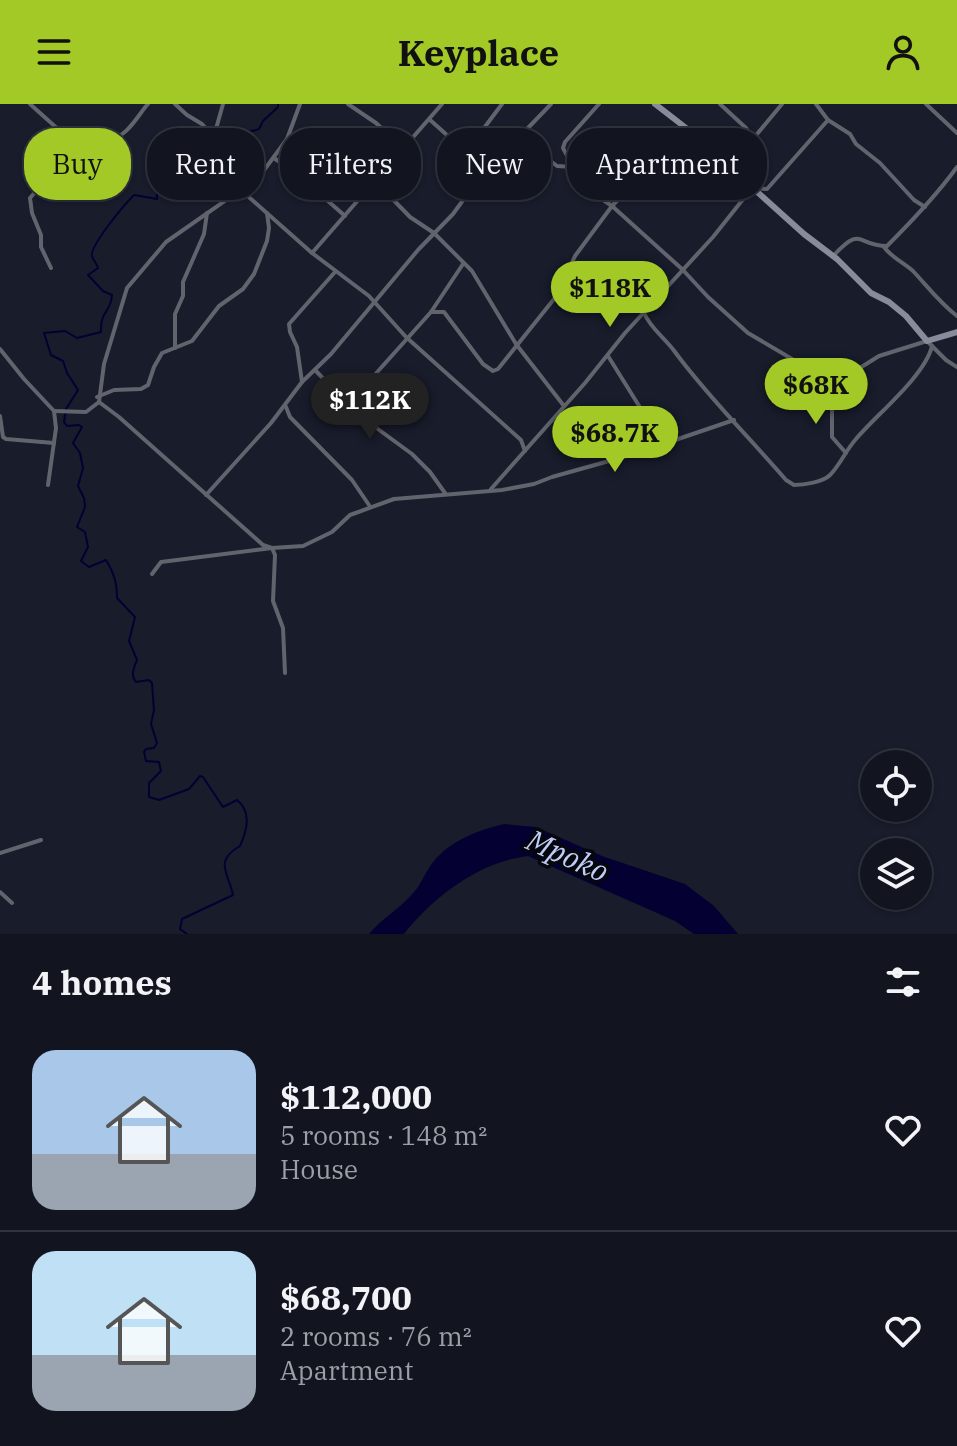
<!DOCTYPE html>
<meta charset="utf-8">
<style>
:root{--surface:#121520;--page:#1f222d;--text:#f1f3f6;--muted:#9c9fa5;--line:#31343e;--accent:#a3c927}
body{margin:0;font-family:"IBM Plex Serif",serif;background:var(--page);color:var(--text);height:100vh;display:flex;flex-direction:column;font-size:30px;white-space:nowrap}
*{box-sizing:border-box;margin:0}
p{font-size:26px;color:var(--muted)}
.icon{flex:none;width:44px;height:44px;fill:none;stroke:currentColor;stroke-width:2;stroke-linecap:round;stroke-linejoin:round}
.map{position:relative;height:830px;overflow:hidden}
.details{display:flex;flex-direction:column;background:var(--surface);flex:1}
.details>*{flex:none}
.guide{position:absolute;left:24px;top:24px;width:910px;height:72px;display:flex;gap:16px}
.buttons{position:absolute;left:860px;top:646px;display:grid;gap:16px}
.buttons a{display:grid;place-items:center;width:72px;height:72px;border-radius:50%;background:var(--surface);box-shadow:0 2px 6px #0004,0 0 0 2px var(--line);font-size:40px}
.price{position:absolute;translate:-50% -68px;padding:0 18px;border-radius:28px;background:var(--accent);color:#111;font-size:26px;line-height:52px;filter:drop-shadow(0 2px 4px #0008)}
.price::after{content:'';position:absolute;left:50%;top:48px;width:24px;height:18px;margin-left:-12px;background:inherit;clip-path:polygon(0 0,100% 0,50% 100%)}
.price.selected{background:#222;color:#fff}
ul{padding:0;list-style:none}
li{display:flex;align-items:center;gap:24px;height:200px;padding:0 32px}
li+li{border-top:2px solid var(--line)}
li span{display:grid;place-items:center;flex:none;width:224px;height:160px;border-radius:24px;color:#555}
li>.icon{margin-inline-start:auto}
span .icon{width:96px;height:96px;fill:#fffc;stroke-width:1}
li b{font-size:34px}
h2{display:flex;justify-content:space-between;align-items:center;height:96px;padding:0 32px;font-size:34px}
.pill{padding:0 28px;border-radius:32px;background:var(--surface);box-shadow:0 2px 6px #0004,0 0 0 2px var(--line);font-size:28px;line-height:72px}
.pill.selected{background:var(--accent);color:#111}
header{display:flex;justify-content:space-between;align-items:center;height:104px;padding:0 32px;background:var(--accent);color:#111;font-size:36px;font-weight:800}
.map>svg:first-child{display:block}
.water{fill:#050032}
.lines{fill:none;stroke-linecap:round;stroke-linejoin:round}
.stream{stroke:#050032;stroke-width:2}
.street{stroke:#61646c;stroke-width:4}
.secondary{stroke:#888c9a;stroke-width:6}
.labels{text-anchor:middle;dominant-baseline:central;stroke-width:7;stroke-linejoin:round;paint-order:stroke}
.water-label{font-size:30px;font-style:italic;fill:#c0ccf7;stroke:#05070d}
</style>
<header><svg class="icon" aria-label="menu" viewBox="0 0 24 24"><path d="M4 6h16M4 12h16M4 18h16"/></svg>Keyplace<svg class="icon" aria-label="person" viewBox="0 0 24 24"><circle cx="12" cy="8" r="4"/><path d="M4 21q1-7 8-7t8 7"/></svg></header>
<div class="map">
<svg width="957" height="830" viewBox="0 0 957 830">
<rect width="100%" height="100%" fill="#181c2b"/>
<path class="water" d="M504,720L536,723L602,752L685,780L714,802L738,830H694L675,817L528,752C479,758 434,792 404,830H369C382,814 402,803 414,788C422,779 426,766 434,757C451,736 479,726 504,720Z"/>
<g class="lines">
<path class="stream" d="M187,830L180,825L182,815L233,791C229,770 213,757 240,742C247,726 252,708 237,696L223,703L203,673L200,672L189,685L159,696L149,693V679L161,667L159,658L146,657L144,648L146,645L154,644L157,639L151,620L154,606L152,579L149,576L136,578C130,571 134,564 137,556L129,537L135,513L117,494C117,479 114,469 106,456L89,463L81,457L88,443L85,428L77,423L85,403L84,394L78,382L83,364L80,349L73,339L82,323L79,321L67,322L64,318L66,305L78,286L67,269L63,257L51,251L44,229L65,227L77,234L101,228C100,206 111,209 112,191L103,187L88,171L98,164C97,160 93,156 92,152C90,141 125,100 134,91L157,95V84L166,71L196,73L216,61H232L236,52L228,34L259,25L263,17L278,3V0"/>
<g class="street">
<path d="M30,0L69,35L75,34L83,38C92,32 99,35 109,35C127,34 137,12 148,0"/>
<polyline points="175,0 187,11 202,20 228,49 259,73"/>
<polyline points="348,0 376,19 403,44"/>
<polyline points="599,0 565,38 563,44 584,83 612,102 682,165 708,193 748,229 809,265 824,279 839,277 879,252 927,237 946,256 957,263"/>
<polyline points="720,0 746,24 752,36"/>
<polyline points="816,0 828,16 850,30 856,40 880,59 914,96 925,103"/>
<polyline points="926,0 957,29"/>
<polyline points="429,15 466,48"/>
<polyline points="214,32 223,0"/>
<polyline points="518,32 557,62 573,63"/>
<polyline points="274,54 302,74 345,112"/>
<polyline points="729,64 782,0"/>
<polyline points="485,68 466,48 502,0"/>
<polyline points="374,76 410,113 434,129 472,167 516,240 564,302"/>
<polyline points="242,87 312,149 369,192 406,233 521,336 525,347"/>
<path d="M884,143C892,154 903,158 913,167C928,183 939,198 957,212"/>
<polyline points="312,149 442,0"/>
<path d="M833,152C863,120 856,142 887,142C912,117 936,92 957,63"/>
<polyline points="51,164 41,143 41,131 32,109 30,94 62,57 69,35"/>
<polyline points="431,208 444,208 483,260 493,267 498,265 558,190 575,152 612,102 686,24"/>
<path d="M644,209C651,225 665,234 675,248C709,294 749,333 786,376L794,381C804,381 823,378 830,371C840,361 846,346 856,335C876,311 925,272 932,242"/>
<polyline points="175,244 175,210 183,192 183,178 204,130 207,109"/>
<polyline points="0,245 24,275 54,307 56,324 48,381"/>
<polyline points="608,252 641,305 657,340"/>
<polyline points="316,267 356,309 412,350 430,368 445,389"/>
<polyline points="302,278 297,243 290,228 289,220 335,168"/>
<polyline points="823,279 832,302 832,333 846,349"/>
<polyline points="97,293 114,286 141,285 148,281 154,263 162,249 192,237 219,202 243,185 254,170 267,137 269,124 267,109"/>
<polyline points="99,298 119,313 263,441 272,444 303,442 332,428 350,411 394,395 502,386 534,380 552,373 634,350 734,316"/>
<polyline points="99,298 104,260 127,184 166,138 259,73 287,35 300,0"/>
<polyline points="286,303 290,313 352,376 369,401"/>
<polyline points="54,307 86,308 99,298"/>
<polyline points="356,309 368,287 371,275 431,208 463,160"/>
<polyline points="0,312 3,333 6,335 54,339"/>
<polyline points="491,385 585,279 625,229 713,133 752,84 767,85 828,16"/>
<polyline points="206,391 271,319 302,278 331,250 418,146 453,110 477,77 551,0"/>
<polyline points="152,470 161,458 272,444 275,451 273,497 283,524 285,569"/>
<polyline points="0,749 41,736"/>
<polyline points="0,788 12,799"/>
</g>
<polyline class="secondary" points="655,0 686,24 804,130 837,155 871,189 889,198 906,212 927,237 957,228"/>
</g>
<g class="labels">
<g class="water-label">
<text transform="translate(568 751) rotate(24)">Mpoko</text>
</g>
</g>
</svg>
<div class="buttons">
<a><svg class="icon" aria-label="locate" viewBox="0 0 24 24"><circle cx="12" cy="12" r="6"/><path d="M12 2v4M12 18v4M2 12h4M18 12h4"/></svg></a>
<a><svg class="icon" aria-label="layers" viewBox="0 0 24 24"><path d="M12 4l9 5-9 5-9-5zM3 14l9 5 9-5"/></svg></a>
</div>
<b class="price" style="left:610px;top:225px">$118K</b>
<b class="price" style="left:816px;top:322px">$68K</b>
<b class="price selected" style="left:370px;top:337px">$112K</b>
<b class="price" style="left:615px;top:370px">$68.7K</b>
<div class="guide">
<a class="pill selected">Buy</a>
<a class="pill">Rent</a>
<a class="pill">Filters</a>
<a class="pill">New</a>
<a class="pill">Apartment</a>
</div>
</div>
<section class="details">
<h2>4 homes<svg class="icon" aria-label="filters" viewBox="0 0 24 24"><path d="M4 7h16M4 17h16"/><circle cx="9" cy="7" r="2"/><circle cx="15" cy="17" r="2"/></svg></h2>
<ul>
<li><span style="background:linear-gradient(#a9c7e8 65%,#9aa5b1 0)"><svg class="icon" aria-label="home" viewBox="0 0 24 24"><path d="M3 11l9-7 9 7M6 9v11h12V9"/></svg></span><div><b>$112,000</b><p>5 rooms · 148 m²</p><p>House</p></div><svg class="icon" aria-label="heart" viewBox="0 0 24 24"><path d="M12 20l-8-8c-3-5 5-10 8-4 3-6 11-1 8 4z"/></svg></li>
<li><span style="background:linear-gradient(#bfe0f5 65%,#9aa5b1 0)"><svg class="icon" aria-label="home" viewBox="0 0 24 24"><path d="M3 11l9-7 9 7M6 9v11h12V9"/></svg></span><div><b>$68,700</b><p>2 rooms · 76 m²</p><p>Apartment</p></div><svg class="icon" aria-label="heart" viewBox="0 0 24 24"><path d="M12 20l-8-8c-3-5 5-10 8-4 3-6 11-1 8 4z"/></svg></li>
</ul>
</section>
